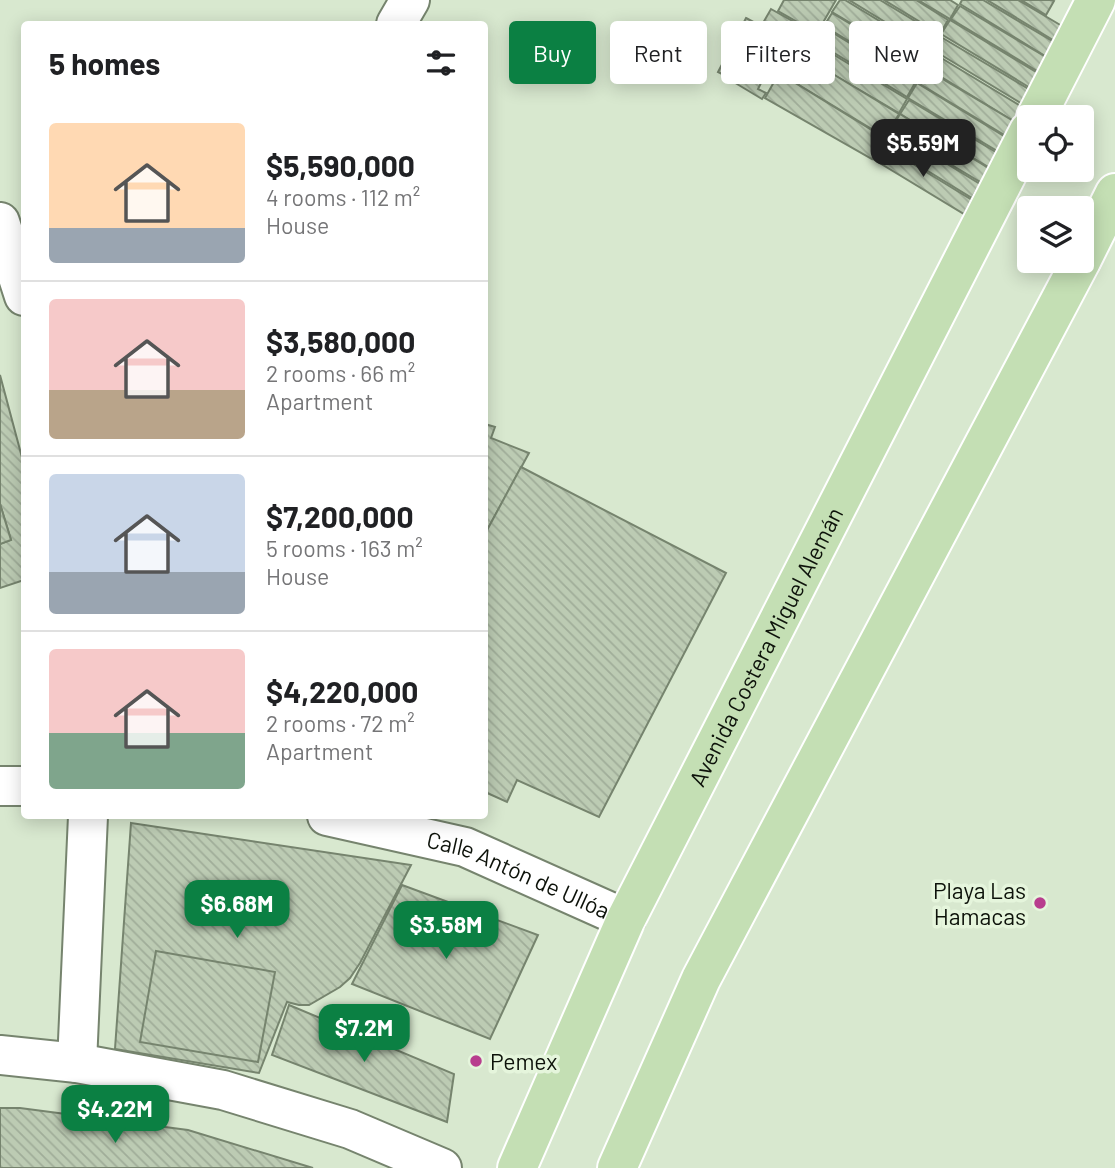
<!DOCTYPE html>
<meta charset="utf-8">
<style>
:root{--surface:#fff;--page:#f2f2f2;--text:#202124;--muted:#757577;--line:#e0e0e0;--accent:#0b8043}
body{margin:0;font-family:Barlow,sans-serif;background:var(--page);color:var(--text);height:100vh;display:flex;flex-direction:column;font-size:26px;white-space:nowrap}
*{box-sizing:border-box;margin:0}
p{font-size:23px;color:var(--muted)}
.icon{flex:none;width:38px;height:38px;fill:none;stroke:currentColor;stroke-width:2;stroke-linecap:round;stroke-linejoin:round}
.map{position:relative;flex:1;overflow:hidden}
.sheet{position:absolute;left:21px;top:21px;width:467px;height:798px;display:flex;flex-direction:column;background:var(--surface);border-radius:7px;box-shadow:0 4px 18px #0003}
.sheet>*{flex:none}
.guide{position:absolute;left:509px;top:21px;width:500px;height:63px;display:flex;gap:14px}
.controls{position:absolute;left:1017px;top:105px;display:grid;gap:14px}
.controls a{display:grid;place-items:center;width:77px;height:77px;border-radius:7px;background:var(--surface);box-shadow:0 4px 18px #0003;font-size:35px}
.price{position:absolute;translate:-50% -60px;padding:0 16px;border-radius:14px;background:var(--accent);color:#fff;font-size:23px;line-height:46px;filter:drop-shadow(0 2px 4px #0008)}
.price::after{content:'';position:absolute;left:50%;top:42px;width:21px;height:16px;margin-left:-10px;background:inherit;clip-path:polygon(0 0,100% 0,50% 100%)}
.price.current{background:#222;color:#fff}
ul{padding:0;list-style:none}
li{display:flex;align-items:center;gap:21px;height:175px;padding:0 28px}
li+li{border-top:2px solid var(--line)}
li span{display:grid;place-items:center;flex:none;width:196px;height:140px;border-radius:7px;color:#555}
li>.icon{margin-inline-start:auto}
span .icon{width:84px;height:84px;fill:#fffc;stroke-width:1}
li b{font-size:30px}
h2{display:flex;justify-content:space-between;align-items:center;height:84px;padding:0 28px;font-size:30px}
.pill{padding:0 24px;border-radius:7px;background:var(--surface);box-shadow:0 4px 18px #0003;font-size:24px;line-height:63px}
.pill.current{background:var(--accent);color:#fff}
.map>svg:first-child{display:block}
.building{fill:url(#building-back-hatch);stroke:#76846e;stroke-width:2}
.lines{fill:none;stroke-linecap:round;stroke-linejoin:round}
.minor-casing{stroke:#76846e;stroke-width:42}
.primary-casing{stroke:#fff;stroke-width:42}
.minor{stroke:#fff;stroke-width:38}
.primary{stroke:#c4dfb4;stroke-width:38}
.poi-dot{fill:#b83d8e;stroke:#e5f5dc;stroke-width:2.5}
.labels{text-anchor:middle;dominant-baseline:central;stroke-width:7;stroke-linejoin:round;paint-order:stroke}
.street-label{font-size:23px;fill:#0d120a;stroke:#e5f5dc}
.poi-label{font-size:23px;fill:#0d120a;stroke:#e5f5dc;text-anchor:end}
</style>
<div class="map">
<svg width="1115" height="1168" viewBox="0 0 1115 1168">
<defs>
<pattern id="building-back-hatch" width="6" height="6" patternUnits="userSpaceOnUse" patternTransform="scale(1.75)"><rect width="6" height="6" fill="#bccbb3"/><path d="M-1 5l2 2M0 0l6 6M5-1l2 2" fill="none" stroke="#a0ad99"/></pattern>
</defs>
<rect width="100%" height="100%" fill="#d8e8cf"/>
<g class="building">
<polygon points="784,0 836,0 817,33 778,11"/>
<polygon points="840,0 845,0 932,53 923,66 832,12"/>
<polygon points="849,0 880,0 940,36 931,50"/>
<polygon points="884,0 916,0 948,20 940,34"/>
<polygon points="918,0 950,0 958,5 950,19"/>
<polygon points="962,0 983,0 1059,45 1050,59 960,4"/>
<polygon points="987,0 1018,0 1067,29 1058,43"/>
<polygon points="1021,0 1052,0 1054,1 1046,15"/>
<polygon points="960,6 1051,60 1042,74 951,19"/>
<polygon points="771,9 819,36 807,57 759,30"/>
<polygon points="832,13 923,67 915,81 824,26"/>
<polygon points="746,18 759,25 732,79 718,72"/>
<polygon points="950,20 1041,75 1032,89 941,34"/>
<polygon points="825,28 915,83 907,97 816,42"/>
<polygon points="761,32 807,59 793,81 748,54"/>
<polygon points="941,37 1032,91 1024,105 933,50"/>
<polygon points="816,44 907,99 899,113 807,59"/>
<polygon points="933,53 1024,108 1015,122 925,67"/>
<polygon points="746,57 768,69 758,89 766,93 762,99 732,81"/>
<polygon points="808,59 899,114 885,137 794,82"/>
<polygon points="924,68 1015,122 1006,136 915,81"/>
<polygon points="779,73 883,137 872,159 765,98"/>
<polygon points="917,83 1007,138 999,152 908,98"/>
<polygon points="909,100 999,154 990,168 900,114"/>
<polygon points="900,114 990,169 982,183 891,129"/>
<polygon points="890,129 980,184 972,198 882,143"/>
<polygon points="882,145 972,200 964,214 873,159"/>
<polygon points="0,375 24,465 24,580 0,588 0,544 11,540 0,504"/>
<polygon points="485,424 495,427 491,438 529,453 485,534"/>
<polygon points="521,467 726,573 599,817 517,780 507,802 485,792 485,534"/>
<polygon points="0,504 11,540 0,544"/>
<polygon points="131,823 411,865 360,963 350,978 340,987 309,1005 299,1005 287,1002 259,1073 115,1049"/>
<polygon points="402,885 538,935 490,1039 352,984"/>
<polygon points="156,951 275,972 258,1062 140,1042"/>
<polygon points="289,1005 454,1074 447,1122 272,1055"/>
<polygon points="0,1108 20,1108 188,1130 313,1168 0,1168"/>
</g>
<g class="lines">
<g class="minor-casing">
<g id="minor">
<polyline points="396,24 410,0"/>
<polyline points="0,222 24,296"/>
<polyline points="0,786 24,786"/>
<path id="s1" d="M327,816L465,847L626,919"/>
<polyline points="0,1055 77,1063 223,1090 350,1129 442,1168"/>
<polyline points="77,1063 88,816"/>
</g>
</g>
<g class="primary-casing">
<g id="primary">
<polyline points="1036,117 1096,0"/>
<polyline points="1082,259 1115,193"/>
<path id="s2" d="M517,1168L626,919L1029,131"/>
<polyline points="617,1168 701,979 1081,261"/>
</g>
</g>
<use href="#minor" class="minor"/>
<use href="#primary" class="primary"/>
</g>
<g class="poi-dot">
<circle cx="1040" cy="903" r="7"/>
<circle cx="476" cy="1061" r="7"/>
</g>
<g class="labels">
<g class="street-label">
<text stroke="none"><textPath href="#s2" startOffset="578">Avenida Costera Miguel Alemán</textPath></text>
<text stroke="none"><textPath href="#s1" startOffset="201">Calle Antón de Ullóa</textPath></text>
</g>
<g class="poi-label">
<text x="1026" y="890">Playa Las<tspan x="1026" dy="26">Hamacas</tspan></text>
<text x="490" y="1061" text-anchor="start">Pemex</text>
</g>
</g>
</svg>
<div class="controls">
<a><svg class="icon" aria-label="locate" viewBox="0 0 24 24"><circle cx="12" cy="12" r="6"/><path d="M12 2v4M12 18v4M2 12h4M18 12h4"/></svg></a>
<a><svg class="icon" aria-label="layers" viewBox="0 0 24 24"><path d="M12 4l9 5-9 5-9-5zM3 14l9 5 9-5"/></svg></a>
</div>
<b class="price current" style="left:923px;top:179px">$5.59M</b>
<b class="price" style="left:237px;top:940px">$6.68M</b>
<b class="price" style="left:446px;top:961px">$3.58M</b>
<b class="price" style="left:364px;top:1064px">$7.2M</b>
<b class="price" style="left:115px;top:1145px">$4.22M</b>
<div class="guide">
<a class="pill current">Buy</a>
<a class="pill">Rent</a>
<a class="pill">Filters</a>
<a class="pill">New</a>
</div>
<section class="sheet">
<h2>5 homes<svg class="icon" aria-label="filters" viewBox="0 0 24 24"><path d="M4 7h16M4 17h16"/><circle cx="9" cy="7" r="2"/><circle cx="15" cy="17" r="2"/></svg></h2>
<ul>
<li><span style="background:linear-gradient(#ffd9b3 75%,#9aa5b1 0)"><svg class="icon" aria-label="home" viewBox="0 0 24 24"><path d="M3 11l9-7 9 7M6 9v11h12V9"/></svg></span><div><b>$5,590,000</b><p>4 rooms · 112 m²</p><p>House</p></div></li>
<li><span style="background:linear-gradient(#f6c9c9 65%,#b9a48a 0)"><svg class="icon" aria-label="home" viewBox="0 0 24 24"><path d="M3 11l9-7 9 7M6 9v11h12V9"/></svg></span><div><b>$3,580,000</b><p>2 rooms · 66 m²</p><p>Apartment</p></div></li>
<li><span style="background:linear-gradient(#c9d6e8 70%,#9aa5b1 0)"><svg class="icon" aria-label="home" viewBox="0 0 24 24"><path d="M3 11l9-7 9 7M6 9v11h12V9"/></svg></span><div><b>$7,200,000</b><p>5 rooms · 163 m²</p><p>House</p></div></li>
<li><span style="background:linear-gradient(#f6c9c9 60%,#7fa58c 0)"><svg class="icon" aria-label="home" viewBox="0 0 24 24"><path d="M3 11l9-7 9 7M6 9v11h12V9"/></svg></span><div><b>$4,220,000</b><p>2 rooms · 72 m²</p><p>Apartment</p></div></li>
</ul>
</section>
</div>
